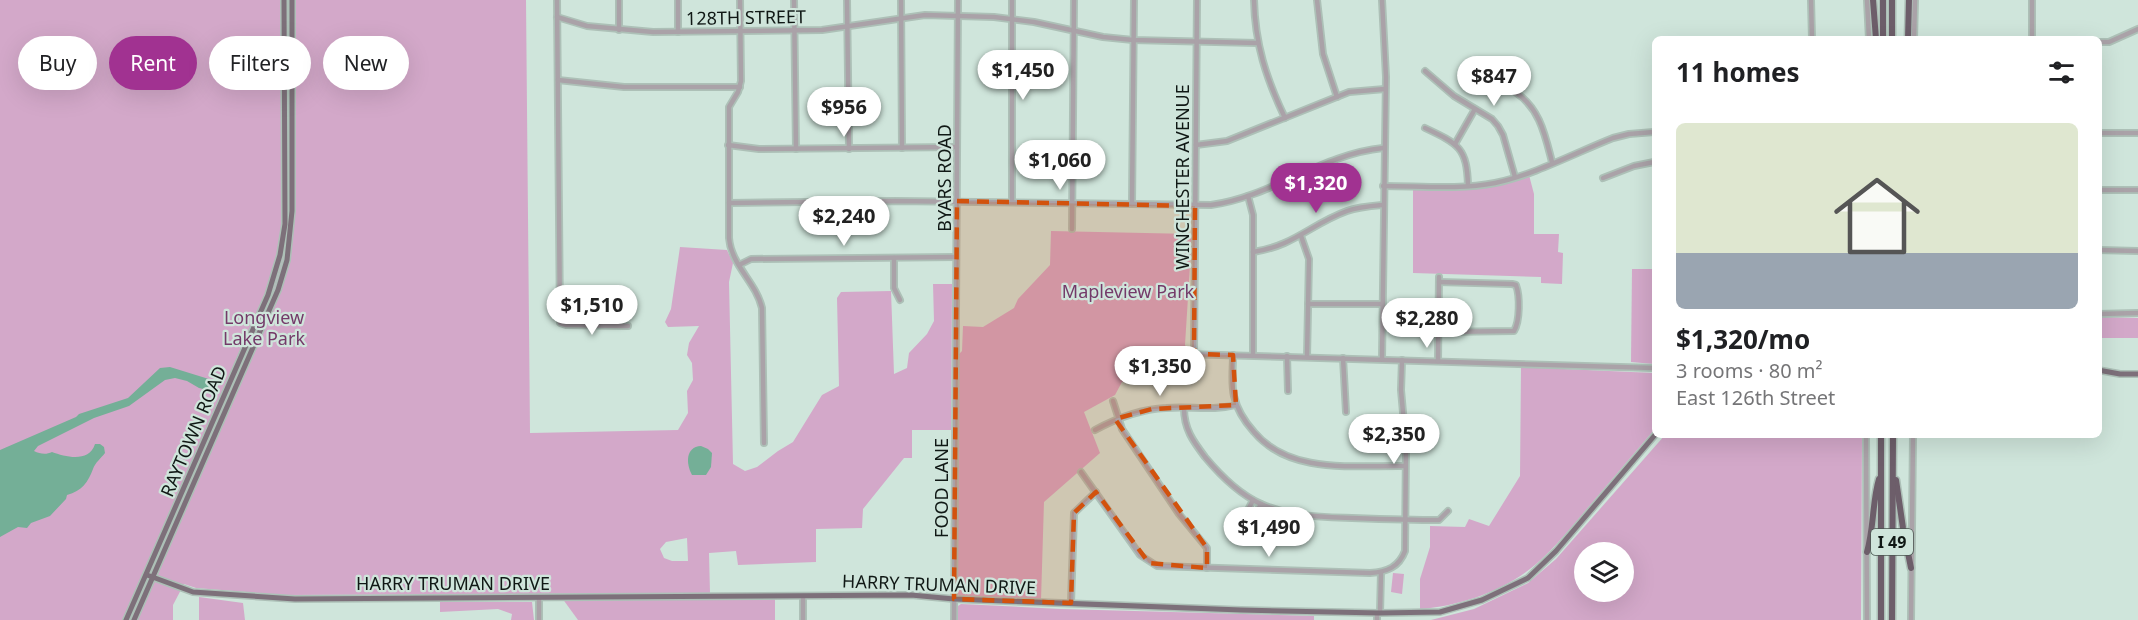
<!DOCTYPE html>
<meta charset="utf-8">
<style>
:root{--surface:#fff;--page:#f6f6f6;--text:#202124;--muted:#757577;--line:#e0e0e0;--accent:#a13291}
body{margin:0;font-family:"Noto Sans",sans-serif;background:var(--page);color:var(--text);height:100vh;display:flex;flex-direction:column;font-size:22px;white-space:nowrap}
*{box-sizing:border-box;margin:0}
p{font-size:20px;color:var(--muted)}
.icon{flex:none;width:33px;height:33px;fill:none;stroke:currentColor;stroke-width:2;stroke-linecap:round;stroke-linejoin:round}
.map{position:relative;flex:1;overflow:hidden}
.sheet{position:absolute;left:1652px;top:36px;width:450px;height:402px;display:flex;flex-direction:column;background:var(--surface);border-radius:9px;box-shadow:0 6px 24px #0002}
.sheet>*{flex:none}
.top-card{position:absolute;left:18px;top:36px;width:570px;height:54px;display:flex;gap:12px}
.tools{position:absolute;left:1574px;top:542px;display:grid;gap:12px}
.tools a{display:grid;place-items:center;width:60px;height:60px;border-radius:50%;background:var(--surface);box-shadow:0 6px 24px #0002;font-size:30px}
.price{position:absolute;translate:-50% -51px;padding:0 14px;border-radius:21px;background:#fff;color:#222;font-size:20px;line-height:39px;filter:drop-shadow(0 2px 3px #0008)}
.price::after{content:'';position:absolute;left:50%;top:36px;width:18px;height:14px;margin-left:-9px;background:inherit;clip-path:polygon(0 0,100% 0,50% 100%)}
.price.selected{background:var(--accent);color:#fff}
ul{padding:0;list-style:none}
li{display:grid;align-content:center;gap:12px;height:318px;padding:0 24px}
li+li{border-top:2px solid var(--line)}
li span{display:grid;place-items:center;height:186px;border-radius:9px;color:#555}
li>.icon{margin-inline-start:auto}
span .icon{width:108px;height:108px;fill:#fffc;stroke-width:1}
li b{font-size:26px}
h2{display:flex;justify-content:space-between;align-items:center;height:72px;padding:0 24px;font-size:26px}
.chip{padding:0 21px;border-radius:27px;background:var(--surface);box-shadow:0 6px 24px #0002;font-size:21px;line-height:54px}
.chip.selected{background:var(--accent);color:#fff}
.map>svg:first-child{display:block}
.green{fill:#d3a8c9;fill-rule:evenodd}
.water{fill:#74af97}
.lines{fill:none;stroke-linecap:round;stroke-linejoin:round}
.minor-casing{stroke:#adc0b7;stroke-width:8}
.major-casing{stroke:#adc0b7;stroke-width:8}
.highway-casing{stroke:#adc0b7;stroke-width:9}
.minor{stroke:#aaa2a8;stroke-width:4.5}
.major{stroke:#7d707a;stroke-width:5}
.highway{stroke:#6d5e6a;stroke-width:6}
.marked{fill:#d2520d;fill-opacity:0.2;stroke:#d2520d;stroke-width:4.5;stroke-dasharray:12 8;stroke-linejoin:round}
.labels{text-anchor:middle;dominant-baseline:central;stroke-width:4.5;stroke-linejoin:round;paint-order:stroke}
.shield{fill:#cfe5db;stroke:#495650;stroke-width:1.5}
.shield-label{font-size:16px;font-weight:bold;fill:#101815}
.street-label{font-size:18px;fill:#101815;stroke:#cfe5db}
.park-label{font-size:18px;fill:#743a69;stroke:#cfe5db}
</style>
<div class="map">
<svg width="2138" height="620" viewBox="0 0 2138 620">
<rect width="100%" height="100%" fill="#cfe5db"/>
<g class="green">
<path d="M0,0H526L530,433L678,430L688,413L687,391L693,380L692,363L687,355L689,343L699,326L668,327L665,322L671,309L680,247L727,250L733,263L729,282L733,464L745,471L757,467L778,451L793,442L822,395L839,386L837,298L841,292L891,291L894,374L907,368L909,353L927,334L934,321L933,284H952L951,430H912V458H904L863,509L862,528L816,529V562L738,565L736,551L709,553L710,593L283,595L196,588L184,584L173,605V620H0ZM687,538L688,561H672L664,558L660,549L666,542Z"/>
<path d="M1529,175L1534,194V234H1559L1558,252L1563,253L1562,284L1541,283V277L1413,273V189C1455,189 1489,190 1529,175Z"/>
<polygon points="1051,231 1192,234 1185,345 1187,349 1180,358 1181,380 1122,382 1115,395 1084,412 1100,453 1044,502 1041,600 959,596 957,593 959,354 962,351 963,326 983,327 1014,308 1018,299 1050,265"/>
<polygon points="1632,269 1654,269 1654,364 1631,362"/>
<polygon points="2099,317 2138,318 2138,338 2099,338"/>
<path d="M1521,367L1654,373V430C1633,455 1612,479 1591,504C1573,525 1556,547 1535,565C1504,591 1460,606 1420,609V579L1430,547V526L1465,527L1469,519L1489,526L1520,476Z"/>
<path d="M1665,435H1862L1861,620H1431L1474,609L1528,583L1556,559ZM1584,552H1623V591H1584Z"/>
<polygon points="1393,573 1404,574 1402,594 1391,592"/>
<polygon points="775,596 775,620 578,620 562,598"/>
<polygon points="199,597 243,603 245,620 199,620"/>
<polygon points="440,602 532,602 534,620 511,620 512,614 498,609 440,612"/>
<polygon points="961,604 1061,609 1314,616 1314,620 958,620 958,606"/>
</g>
<g class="water">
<path d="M170,367L212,380L207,390L199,388L187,381L175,378L165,380L129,406L94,418L38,446L34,451C40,454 46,455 52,452C66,457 89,463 95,444H100L104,447L105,453C101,458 95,463 93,469C88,482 82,491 67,495L66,499L50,516L31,523L27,528L18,527L0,537V450L76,417L79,414L128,398L160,368Z"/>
<path d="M701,446L708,449L712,453L711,467L706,475H692C686,464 685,447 701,446Z"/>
</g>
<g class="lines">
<g class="minor-casing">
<g id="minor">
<polyline points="557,0 560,323 566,325 628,326"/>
<polyline points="619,0 619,30"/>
<polyline points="678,0 678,32"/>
<path d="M740,0L741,81L738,92L729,107V238C731,265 756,282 762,308L764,443"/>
<polyline points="794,0 796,149"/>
<polyline points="847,0 849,149"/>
<polyline points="901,0 902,148"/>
<path d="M1254,0C1255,44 1266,78 1285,118"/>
<polyline points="1317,0 1323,54 1337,97"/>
<polyline points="1811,0 1812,39"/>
<polyline points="1867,0 1869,39"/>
<polyline points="2032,0 2032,39"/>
<polyline points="557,17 587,26 653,32 822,30 925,15 994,17 1034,22 1103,37 1133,40 1257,43"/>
<polyline points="1914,39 1915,0"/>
<polyline points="2098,42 2109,42 2138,29"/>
<polyline points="1425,71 1454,96 1492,119 1498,126 1503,135 1515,177"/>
<polyline points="558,80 624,87 740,87"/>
<path d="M1515,92C1540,108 1545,135 1552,162"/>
<path d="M1425,128C1459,144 1467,148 1468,186"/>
<polyline points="2098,133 2138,133"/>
<polyline points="1455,144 1475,109"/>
<polyline points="728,145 759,149 957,147"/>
<polyline points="1196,145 1227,141 1349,92 1385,89"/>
<polyline points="1603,178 1634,166 1654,162"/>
<path d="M1383,186C1420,186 1459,190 1495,183C1534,175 1575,153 1613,138L1629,134L1654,132"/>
<polyline points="2098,190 2138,190"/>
<polyline points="1248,196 1253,215 1253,355"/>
<polyline points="1012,201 1012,0"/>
<path d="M729,203L895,201L1211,205C1271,197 1322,154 1383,148"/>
<polyline points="1132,204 1134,0"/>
<polyline points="1072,229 1074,0"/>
<polyline points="1301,236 1309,259 1307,357"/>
<polyline points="2098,250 2138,251"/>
<path d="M1253,252C1294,246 1311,224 1347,211C1358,207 1371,206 1383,205"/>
<polyline points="894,258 894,288 900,300"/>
<polyline points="739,265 751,259 956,257"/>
<polyline points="1308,304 1382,304"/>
<polyline points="2098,314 2138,313"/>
<path d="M1438,332L1514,331C1520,321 1520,296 1516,285L1512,284L1439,282"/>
<polyline points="1184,354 1654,368"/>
<polyline points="1194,354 1197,0"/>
<path d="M1233,355C1233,369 1231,383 1234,396C1237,410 1245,422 1254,432C1290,475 1355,465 1405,466"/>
<polyline points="1287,356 1288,391"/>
<polyline points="1343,358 1346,412"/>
<polyline points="1382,359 1386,77 1382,0"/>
<polyline points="1438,361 1439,277"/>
<polyline points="1113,401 1122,429 1179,514 1207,548 1207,568"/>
<path d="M1184,408C1184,429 1193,441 1205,457C1220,475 1239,494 1261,504C1290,517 1321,517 1352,518C1381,519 1410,520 1439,520L1448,511"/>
<path d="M1095,430C1117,418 1141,409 1166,408C1190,406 1213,411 1236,405"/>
<polyline points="1866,435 1867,620"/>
<path d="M1081,472L1140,555L1157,566L1370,573C1387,572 1399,567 1405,551L1406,446L1401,390L1402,360"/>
<polyline points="1253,500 1247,512 1248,517 1254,517 1261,504"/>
<polyline points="1071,603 1074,513 1096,492"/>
<polyline points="1377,613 1377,620"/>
<polyline points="1380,613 1381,572"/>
<polyline points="539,620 539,598"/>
<polyline points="803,620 803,596"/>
<polyline points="954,620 958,0"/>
<polyline points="1911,620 1913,435"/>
</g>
</g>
<g class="major-casing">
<g id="major">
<polyline points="2098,370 2120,374 2138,374"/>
<polyline points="147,575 193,592 295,599 911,595 954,599 1241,610 1380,613 1440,612 1482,600 1528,578 1556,551 1655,435"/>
<polyline points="126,620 268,295 280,255 285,224 284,0"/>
<polyline points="134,620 278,290 287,260 292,211 292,0"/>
</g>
</g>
<g class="highway-casing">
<g id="highway">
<polyline points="1873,0 1876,39"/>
<polyline points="1883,39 1883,0"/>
<polyline points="1892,39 1892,0"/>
<polyline points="1908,39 1909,0"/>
<polyline points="1896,480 1903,528 1911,568"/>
<path d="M1867,552C1874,528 1872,503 1879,479"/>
<polyline points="1881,620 1881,435"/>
<polyline points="1892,620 1893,435"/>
</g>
</g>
<use href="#minor" class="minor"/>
<use href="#major" class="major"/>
<use href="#highway" class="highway"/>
</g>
<path class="marked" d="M957,201L1195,206L1194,354L1233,355L1236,405L1152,409L1115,419L1207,548V568L1149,563L1096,492L1074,513L1071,603L954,599Z"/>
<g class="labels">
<rect class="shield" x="1871" y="529" width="42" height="26" rx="4.5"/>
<g class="shield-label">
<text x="1892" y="542">I 49</text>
</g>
<g class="street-label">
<text transform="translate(746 17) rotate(-1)">128TH STREET</text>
<text transform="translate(1182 177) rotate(-90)">WINCHESTER AVENUE</text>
<text transform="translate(944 178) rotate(-90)">BYARS ROAD</text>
<text transform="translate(193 431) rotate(-67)">RAYTOWN ROAD</text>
<text transform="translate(941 488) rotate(-90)">FOOD LANE</text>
<text x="453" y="583">HARRY TRUMAN DRIVE</text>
<text transform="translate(939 584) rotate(2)">HARRY TRUMAN DRIVE</text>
</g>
<g class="park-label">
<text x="1128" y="291">Mapleview Park</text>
<text x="264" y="317">Longview<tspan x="264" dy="21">Lake Park</tspan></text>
</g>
</g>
</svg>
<div class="tools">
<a><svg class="icon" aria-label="layers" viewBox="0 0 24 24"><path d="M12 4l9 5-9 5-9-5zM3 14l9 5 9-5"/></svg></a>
</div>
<b class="price" style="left:1023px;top:101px">$1,450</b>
<b class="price" style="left:1494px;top:107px">$847</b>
<b class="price" style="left:844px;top:138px">$956</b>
<b class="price" style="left:1060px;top:191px">$1,060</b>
<b class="price selected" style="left:1316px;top:214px">$1,320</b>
<b class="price" style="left:844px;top:247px">$2,240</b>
<b class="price" style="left:592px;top:336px">$1,510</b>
<b class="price" style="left:1427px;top:349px">$2,280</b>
<b class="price" style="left:1160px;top:397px">$1,350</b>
<b class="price" style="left:1394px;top:465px">$2,350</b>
<b class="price" style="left:1269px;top:558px">$1,490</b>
<div class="top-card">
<a class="chip">Buy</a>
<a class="chip selected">Rent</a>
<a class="chip">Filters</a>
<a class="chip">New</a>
</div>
<section class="sheet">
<h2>11 homes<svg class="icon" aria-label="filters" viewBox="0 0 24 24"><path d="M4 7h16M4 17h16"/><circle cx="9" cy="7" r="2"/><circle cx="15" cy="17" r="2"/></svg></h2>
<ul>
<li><span style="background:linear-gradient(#dfe7d0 70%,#9aa5b1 0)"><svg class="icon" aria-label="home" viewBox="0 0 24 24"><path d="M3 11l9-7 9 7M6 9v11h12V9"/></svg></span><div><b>$1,320/mo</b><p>3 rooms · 80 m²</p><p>East 126th Street</p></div></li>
</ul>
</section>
</div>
